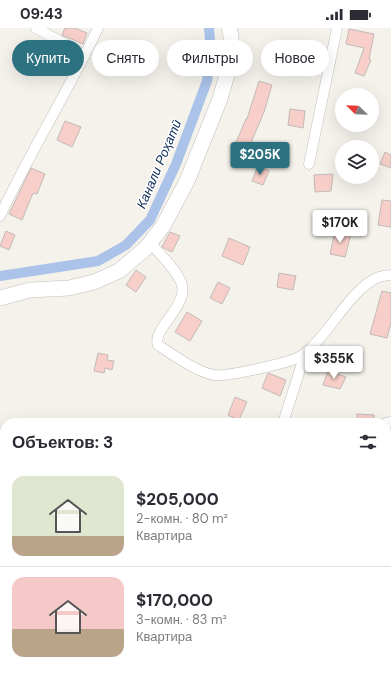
<!DOCTYPE html>
<html lang="ru">
<meta charset="utf-8">
<style>
:root{--surface:#fff;--page:#f2f2f3;--text:#2b2b33;--muted:#7c7c81;--line:#e1e1e2;--accent:#2d7280}
body{margin:0;font-family:"DM Sans",sans-serif;background:var(--page);color:var(--text);height:100vh;display:flex;flex-direction:column;font-size:15px;white-space:nowrap}
*{box-sizing:border-box;margin:0}
p{font-size:13px;color:var(--muted)}
.icon{flex:none;width:22px;height:22px;fill:none;stroke:currentColor;stroke-width:2;stroke-linecap:round;stroke-linejoin:round}
.map{position:relative;flex:1;overflow:hidden}
.details{position:absolute;left:0px;top:390px;width:391px;height:256px;display:flex;flex-direction:column;background:var(--surface);border-radius:16px 16px 0 0;box-shadow:0 4px 16px #0002}
.details>*{flex:none}
.guide{position:absolute;left:12px;top:12px;width:367px;height:36px;display:flex;gap:8px}
.needle{width:26px;rotate:293deg}
.controls{position:absolute;left:335px;top:60px;display:grid;gap:8px}
.controls a{display:grid;place-items:center;width:44px;height:44px;border-radius:50%;background:var(--surface);box-shadow:0 4px 16px #0002;font-size:20px}
.price{position:absolute;translate:-50% -34px;padding:0 9px;border-radius:4px;background:#fff;color:#222;font-size:13px;line-height:26px;filter:drop-shadow(0 1px 2px #0008)}
.price::after{content:'';position:absolute;left:50%;top:24px;width:12px;height:9px;margin-left:-6px;background:inherit;clip-path:polygon(0 0,100% 0,50% 100%)}
.price.active{background:var(--accent);color:#fff}
ul{padding:0;list-style:none}
li{display:flex;align-items:center;gap:12px;height:100px;padding:0 12px}
li+li{border-top:1px solid var(--line)}
li span{display:grid;place-items:center;flex:none;width:112px;height:80px;border-radius:12px;color:#555}
li>.icon{margin-inline-start:auto}
span .icon{width:48px;height:48px;fill:#fffc;stroke-width:1}
li b{font-size:17px}
h2{display:flex;justify-content:space-between;align-items:center;height:48px;padding:0 12px;font-size:17px}
.pill{padding:0 14px;border-radius:18px;background:var(--surface);box-shadow:0 4px 16px #0002;font-size:14px;line-height:36px}
.pill.active{background:var(--accent);color:#fff}
.status{display:flex;justify-content:space-between;align-items:center;height:28px;padding:0 20px;background:var(--surface);direction:ltr}
.status svg{height:11px;fill:currentColor}
.map>svg:first-child{display:block}
.lines{fill:none;stroke-linecap:round;stroke-linejoin:round}
.canal{stroke:#abc3e9;stroke-width:10}
.building{fill:#f8cfc8;stroke:#c1bab9}
.street-casing{stroke:#c2bfba;stroke-width:11}
.secondary-casing{stroke:#c2bfba;stroke-width:16}
.street{stroke:#fff;stroke-width:10}
.secondary{stroke:#fff;stroke-width:15}
.labels{text-anchor:middle;dominant-baseline:central;stroke-width:3;stroke-linejoin:round;paint-order:stroke}
.water-label{font-size:13px;font-style:italic;fill:#0c2b58;stroke:#fff}
</style>
<div class="status"><b>09:43</b><svg viewBox="0 0 49 12"><path d="M0 12V9h3v3zM5 12V6h3v6zM10 12V3h3v9zM15 12V0h3v12zM26 1h20v11H26zM47 4h2v5h-2z"/></svg></div>
<div class="map">
<svg width="391" height="646" viewBox="0 0 391 646">
<rect width="100%" height="100%" fill="#f5f2ec"/>
<g class="lines">
<polyline class="canal" points="0,248 98,233 126,217 150,192 176,136 207,53 211,24 209,0"/>
</g>
<g class="building">
<polygon points="65,0 75,0 87,5 83,16 62,7"/>
<polygon points="349,1 374,6 369,31 371,32 364,48 355,45 364,20 346,16"/>
<polygon points="43,13 60,22 48,45 31,35"/>
<polygon points="259,53 272,57 264,84 250,117 255,119 251,127 234,119 246,91 247,91"/>
<polygon points="290,81 305,83 303,100 288,97"/>
<polygon points="65,93 81,99 72,119 57,112"/>
<polygon points="385,124 391,127 391,140 380,136"/>
<polygon points="258,138 269,143 263,157 252,153"/>
<polygon points="31,140 45,146 37,166 33,165 22,192 9,186"/>
<polygon points="333,146 331,163 315,164 314,147"/>
<polygon points="382,172 391,173 391,199 378,197"/>
<polygon points="6,203 15,207 9,222 0,218"/>
<polygon points="335,203 351,206 345,229 330,226"/>
<polygon points="170,204 180,208 172,224 162,219"/>
<polygon points="229,210 250,219 243,237 222,228"/>
<polygon points="136,242 146,249 136,264 126,257"/>
<polygon points="279,245 296,248 293,262 277,259"/>
<polygon points="218,254 230,260 222,276 210,270"/>
<polygon points="382,263 391,265 391,294 387,310 370,306"/>
<polygon points="187,284 202,293 190,313 175,304"/>
<polygon points="98,325 108,327 107,332 114,333 112,342 105,340 104,345 94,343"/>
<polygon points="328,343 346,349 340,361 323,357"/>
<polygon points="268,345 286,352 280,368 262,360"/>
<polygon points="235,369 247,374 239,392 228,387"/>
<polygon points="357,386 374,387 374,395 357,395"/>
</g>
<g class="lines">
<g class="street-casing">
<g id="street">
<polyline points="36,0 85,27"/>
<polyline points="309,136 337,0"/>
<path d="M0,188C30,124 68,64 98,0"/>
<path d="M150,215C161,227 174,239 181,254C191,277 151,301 158,317C173,327 197,344 214,347C228,349 281,336 295,331C302,328 307,324 312,319C332,300 354,258 379,249C383,248 387,247 391,247"/>
<polyline points="283,395 305,326"/>
<polyline points="386,395 391,394"/>
<polyline points="0,582 5,588"/>
<polyline points="112,646 114,643 119,641"/>
</g>
</g>
<g class="secondary-casing">
<polyline id="secondary" points="0,270 30,262 69,260 94,254 119,243 146,220 163,198 187,153 220,71 232,29 231,8 229,0"/>
</g>
<use href="#street" class="street"/>
<use href="#secondary" class="secondary"/>
</g>
<g class="labels">
<g class="water-label">
<text transform="translate(159 136) rotate(-67)">Канали Роҳатӣ</text>
</g>
</g>
</svg>
<div class="controls">
<a><svg class="needle" viewBox="-14 -14 28 28"><path d="M0-13l5 13h-10z" fill="#e53935"/><path d="M0 13l5-13h-10z" fill="#7c7c81"/></svg></a>
<a><svg class="icon" aria-label="layers" viewBox="0 0 24 24"><path d="M12 4l9 5-9 5-9-5zM3 14l9 5 9-5"/></svg></a>
</div>
<b class="price active" style="left:260px;top:148px">$205K</b>
<b class="price" style="left:340px;top:216px">$170K</b>
<b class="price" style="left:334px;top:352px">$355K</b>
<div class="guide">
<a class="pill active">Купить</a>
<a class="pill">Снять</a>
<a class="pill">Фильтры</a>
<a class="pill">Новое</a>
</div>
<section class="details">
<h2>Объектов: 3<svg class="icon" aria-label="filters" viewBox="0 0 24 24"><path d="M4 7h16M4 17h16"/><circle cx="9" cy="7" r="2"/><circle cx="15" cy="17" r="2"/></svg></h2>
<ul>
<li><span style="background:linear-gradient(#dfe7d0 75%,#b9a48a 0)"><svg class="icon" aria-label="home" viewBox="0 0 24 24"><path d="M3 11l9-7 9 7M6 9v11h12V9"/></svg></span><div><b>$205,000</b><p>2-комн. · 80 m²</p><p>Квартира</p></div></li>
<li><span style="background:linear-gradient(#f6c9c9 65%,#b9a48a 0)"><svg class="icon" aria-label="home" viewBox="0 0 24 24"><path d="M3 11l9-7 9 7M6 9v11h12V9"/></svg></span><div><b>$170,000</b><p>3-комн. · 83 m²</p><p>Квартира</p></div></li>
</ul>
</section>
</div>
